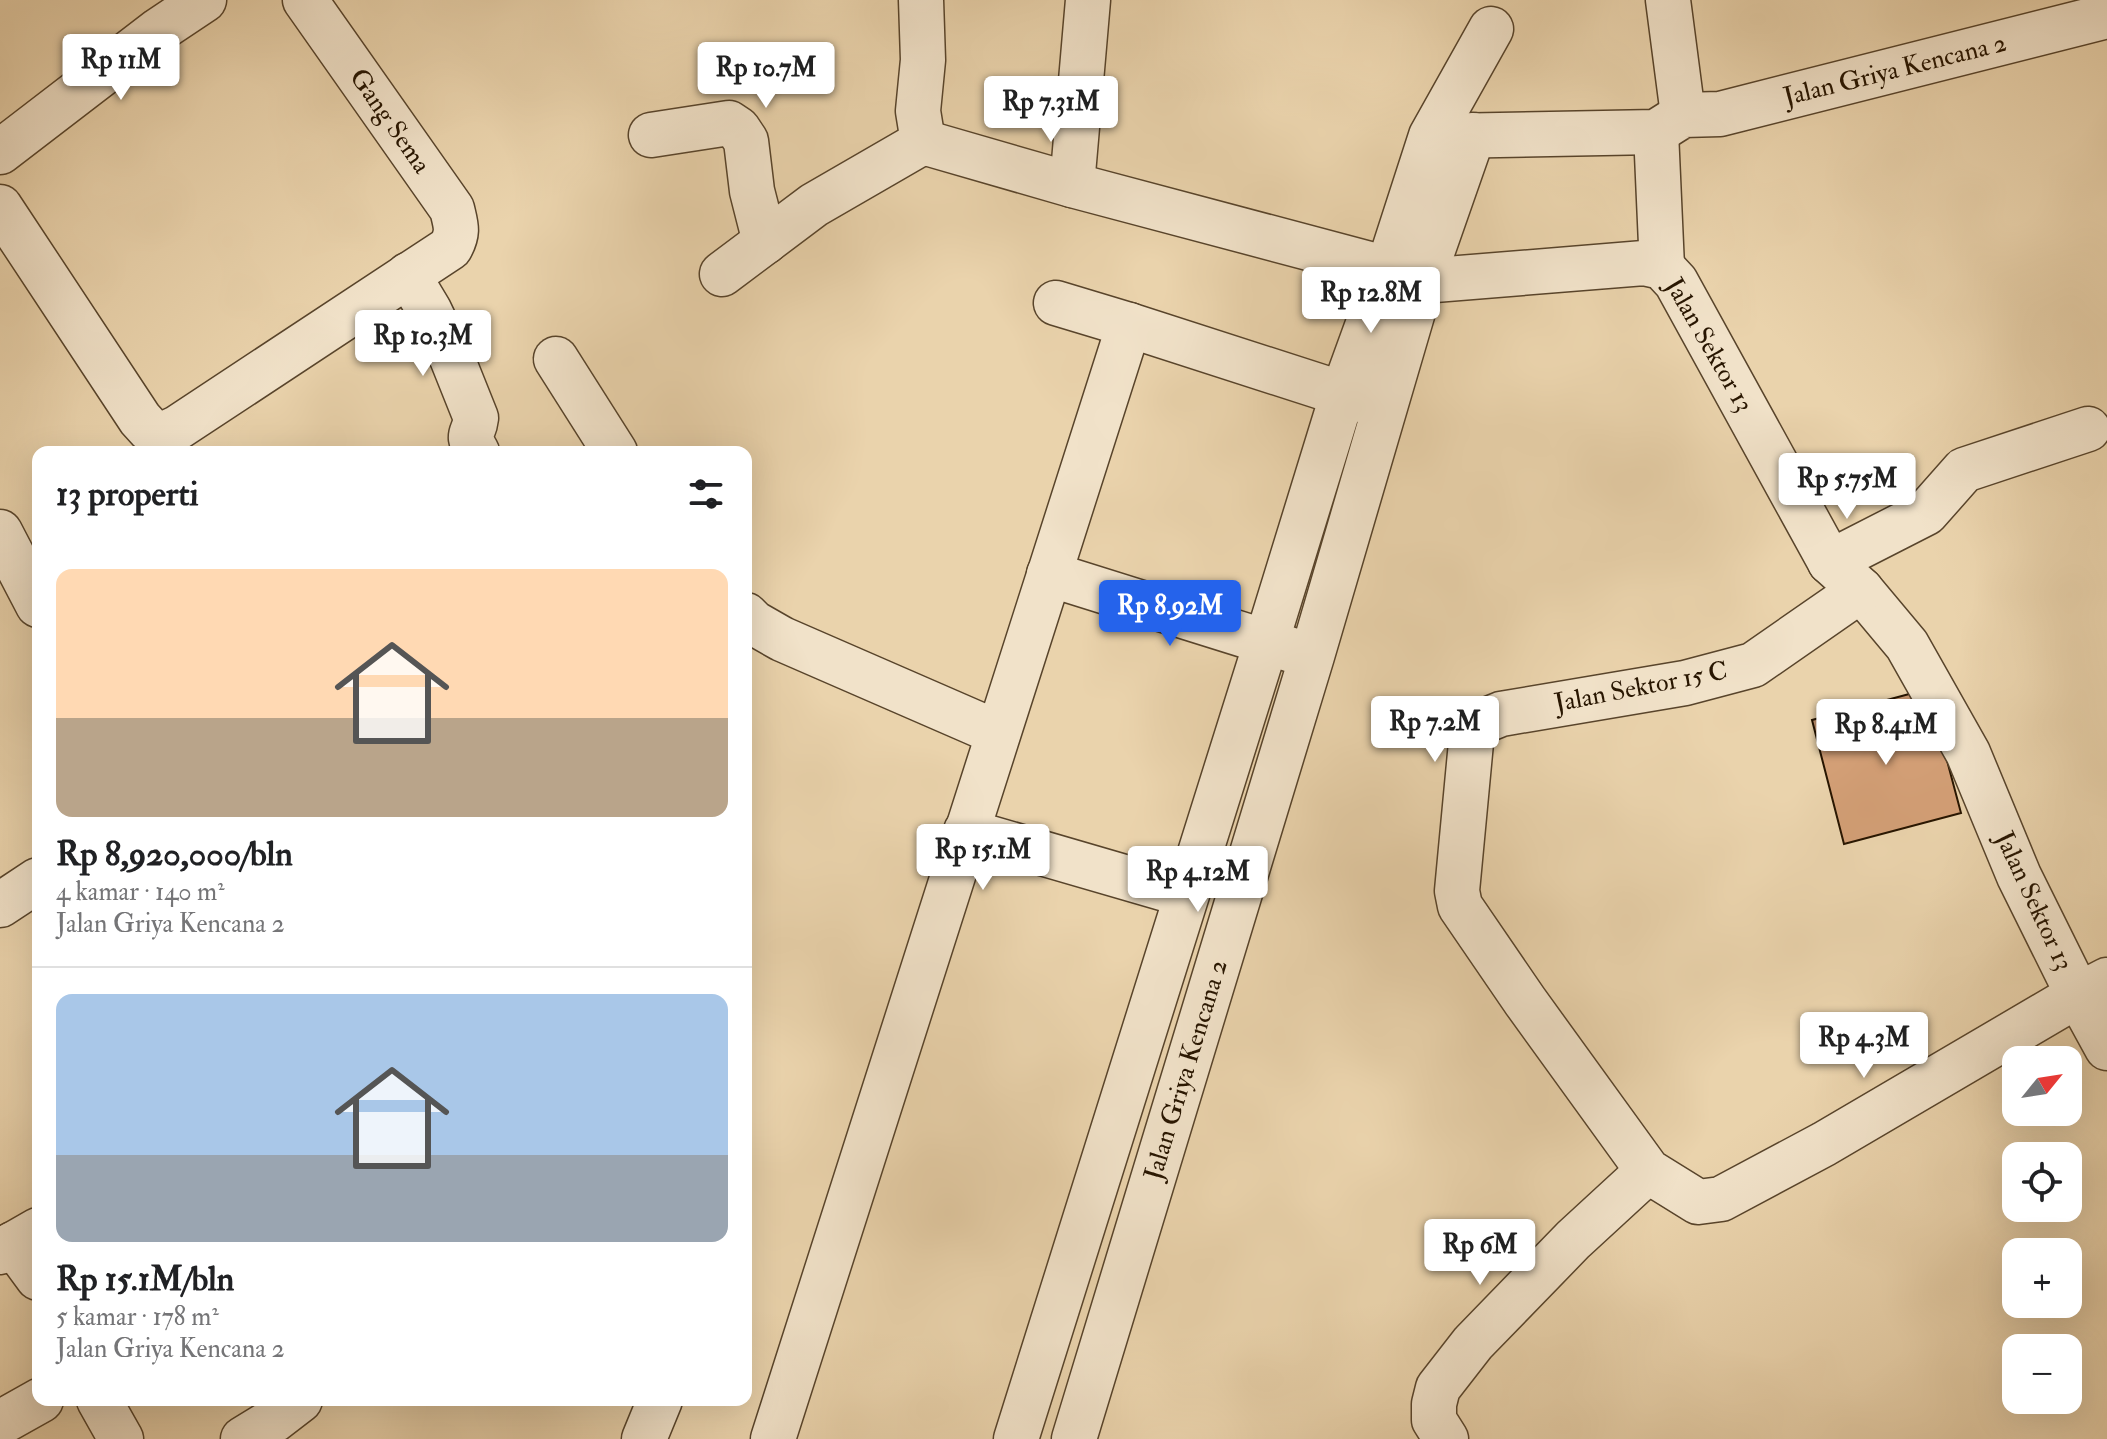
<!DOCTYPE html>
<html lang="id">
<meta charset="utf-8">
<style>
:root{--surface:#fff;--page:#f2f2f2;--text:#202124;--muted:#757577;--line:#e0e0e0;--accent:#2563eb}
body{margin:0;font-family:"IM FELL Double Pica",serif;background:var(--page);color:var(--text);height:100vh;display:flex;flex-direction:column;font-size:30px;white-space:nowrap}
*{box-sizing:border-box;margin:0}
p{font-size:26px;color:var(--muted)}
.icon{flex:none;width:44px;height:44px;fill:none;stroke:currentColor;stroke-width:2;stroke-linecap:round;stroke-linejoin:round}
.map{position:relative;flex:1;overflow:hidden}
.drawer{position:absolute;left:32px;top:446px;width:720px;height:960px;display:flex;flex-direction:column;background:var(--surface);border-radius:16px;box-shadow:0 8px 32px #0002}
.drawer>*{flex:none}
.needle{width:52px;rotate:60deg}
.buttons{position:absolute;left:2002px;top:1046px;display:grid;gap:16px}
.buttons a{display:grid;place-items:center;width:80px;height:80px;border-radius:16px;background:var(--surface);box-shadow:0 8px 32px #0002;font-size:40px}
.price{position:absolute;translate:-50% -68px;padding:0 18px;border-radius:8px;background:#fff;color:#222;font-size:26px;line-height:52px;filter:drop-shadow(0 2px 4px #0008)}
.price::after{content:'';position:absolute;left:50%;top:48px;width:24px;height:18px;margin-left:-12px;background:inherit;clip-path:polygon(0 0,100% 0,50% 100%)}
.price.selected{background:var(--accent);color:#fff}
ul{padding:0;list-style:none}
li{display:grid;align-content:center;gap:16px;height:424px;padding:0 24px}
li+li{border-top:2px solid var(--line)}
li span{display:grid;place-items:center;height:248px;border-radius:16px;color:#555}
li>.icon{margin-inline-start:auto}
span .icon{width:144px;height:144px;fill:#fffc;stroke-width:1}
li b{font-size:34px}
h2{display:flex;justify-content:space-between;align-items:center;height:96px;padding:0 24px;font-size:34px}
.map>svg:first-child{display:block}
.building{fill:#d39f76;stroke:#271500;stroke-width:2}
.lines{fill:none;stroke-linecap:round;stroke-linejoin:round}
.minor-casing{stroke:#58442b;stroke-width:47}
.minor{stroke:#f1e2c9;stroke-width:44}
.labels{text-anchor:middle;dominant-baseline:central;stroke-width:6;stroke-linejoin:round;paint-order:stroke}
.street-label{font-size:26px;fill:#271500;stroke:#f1e2c9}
</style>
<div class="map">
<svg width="2107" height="1439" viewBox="0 0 2107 1439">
<rect width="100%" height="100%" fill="#ead3ac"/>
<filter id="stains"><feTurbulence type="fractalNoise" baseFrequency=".0025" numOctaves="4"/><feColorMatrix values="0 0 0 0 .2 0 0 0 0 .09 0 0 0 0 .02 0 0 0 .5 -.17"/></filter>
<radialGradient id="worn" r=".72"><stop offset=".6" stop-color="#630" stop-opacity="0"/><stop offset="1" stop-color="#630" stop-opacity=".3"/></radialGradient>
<polygon class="building" points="1928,689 1961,813 1844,844 1812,720"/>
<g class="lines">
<g class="minor-casing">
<g id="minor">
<polyline points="921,0 923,60 918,111 923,142"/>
<polyline points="1668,0 1683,115"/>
<polyline points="1656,132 1662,267"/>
<polyline points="651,135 729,123 738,129 746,141 752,191 765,242"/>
<polyline points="1446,136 1656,132 1683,115 1720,114 2107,16"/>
<polyline points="0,152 159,30 204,0"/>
<polyline points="1072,185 1088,0"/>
<path d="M0,207L140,419L150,430L162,435L177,428L450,248C459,232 456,226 452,209L305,0"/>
<polyline points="722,274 814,205 923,142 1072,185 1388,269 1422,281 1644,263 1662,267 1676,282 1830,562 1861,590 1907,645 1968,753 2019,876 2078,995 2107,1048"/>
<path d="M408,275L429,310L452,358L476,418C474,436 465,432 477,452"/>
<polyline points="1056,303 1129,325 1368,402"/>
<polyline points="556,359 615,452"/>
<polyline points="0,532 38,605"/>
<polyline points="1830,562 1926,513 1964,470 2088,429"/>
<polyline points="1049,574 1295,651"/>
<polyline points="1861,590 1753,665 1685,683 1501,714 1479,723 1472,732 1457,891 1460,906 1525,1001 1648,1171 1698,1202 1721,1199 1824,1144 2078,995 2107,980"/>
<polyline points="746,615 754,623 782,639 998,733"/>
<polyline points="966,831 1186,895"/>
<polyline points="0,905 38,880"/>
<polyline points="13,1244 38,1278"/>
<polyline points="0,1252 38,1230"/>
<polyline points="99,1400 121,1439"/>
<polyline points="0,1423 41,1400"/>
<polyline points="243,1439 274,1420 300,1400"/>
<polyline points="644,1439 660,1400"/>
<polyline points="773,1439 1129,325"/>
<polyline points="1016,1439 1266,643 1343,393 1388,269 1431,136 1491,29"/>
<polyline points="1074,1439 1312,656 1422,281 1473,135"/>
<polyline points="1446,1439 1434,1420 1434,1404 1438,1388 1473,1343 1573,1240 1648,1171"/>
</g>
</g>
<use href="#minor" class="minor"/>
</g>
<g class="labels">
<g class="street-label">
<text transform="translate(1895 70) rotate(-14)">Jalan Griya Kencana 2</text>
<text transform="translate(390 121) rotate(55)">Gang Sema</text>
<text transform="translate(1709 345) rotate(60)">Jalan Sektor 13</text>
<text transform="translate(1641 687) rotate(-11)">Jalan Sektor 15 C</text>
<text transform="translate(2034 901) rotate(65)">Jalan Sektor 13</text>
<text transform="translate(1186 1070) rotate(-73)">Jalan Griya Kencana 2</text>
</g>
</g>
<rect width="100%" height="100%" filter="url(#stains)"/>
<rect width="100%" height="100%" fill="url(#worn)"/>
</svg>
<div class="buttons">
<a><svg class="needle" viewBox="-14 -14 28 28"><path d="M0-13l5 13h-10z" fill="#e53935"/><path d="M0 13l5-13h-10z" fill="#757577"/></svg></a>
<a><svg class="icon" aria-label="locate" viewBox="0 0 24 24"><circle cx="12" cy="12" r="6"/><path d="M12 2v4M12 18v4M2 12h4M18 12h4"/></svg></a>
<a>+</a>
<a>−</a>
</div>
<b class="price" style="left:121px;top:102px">Rp 11M</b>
<b class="price" style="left:766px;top:110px">Rp 10.7M</b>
<b class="price" style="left:1051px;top:144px">Rp 7.31M</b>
<b class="price" style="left:1371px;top:335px">Rp 12.8M</b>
<b class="price" style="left:423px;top:378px">Rp 10.3M</b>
<b class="price" style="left:1847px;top:521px">Rp 5.75M</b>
<b class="price selected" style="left:1170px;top:648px">Rp 8.92M</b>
<b class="price" style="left:1435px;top:764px">Rp 7.2M</b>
<b class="price" style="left:1886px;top:767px">Rp 8.41M</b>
<b class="price" style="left:983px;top:892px">Rp 15.1M</b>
<b class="price" style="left:1198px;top:914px">Rp 4.12M</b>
<b class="price" style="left:1864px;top:1080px">Rp 4.3M</b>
<b class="price" style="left:1480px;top:1287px">Rp 6M</b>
<section class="drawer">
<h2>13 properti<svg class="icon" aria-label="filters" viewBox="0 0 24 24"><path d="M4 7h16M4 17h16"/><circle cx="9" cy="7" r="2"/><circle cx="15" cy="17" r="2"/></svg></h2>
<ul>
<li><span style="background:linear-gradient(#ffd9b3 60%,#b9a48a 0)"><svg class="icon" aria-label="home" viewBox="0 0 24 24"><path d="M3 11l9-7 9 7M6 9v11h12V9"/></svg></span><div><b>Rp 8,920,000/bln</b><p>4 kamar · 140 m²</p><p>Jalan Griya Kencana 2</p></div></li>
<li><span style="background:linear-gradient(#a9c7e8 65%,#9aa5b1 0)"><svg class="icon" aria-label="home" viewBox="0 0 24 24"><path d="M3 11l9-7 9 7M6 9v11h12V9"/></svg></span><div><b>Rp 15.1M/bln</b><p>5 kamar · 178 m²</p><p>Jalan Griya Kencana 2</p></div></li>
</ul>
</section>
</div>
